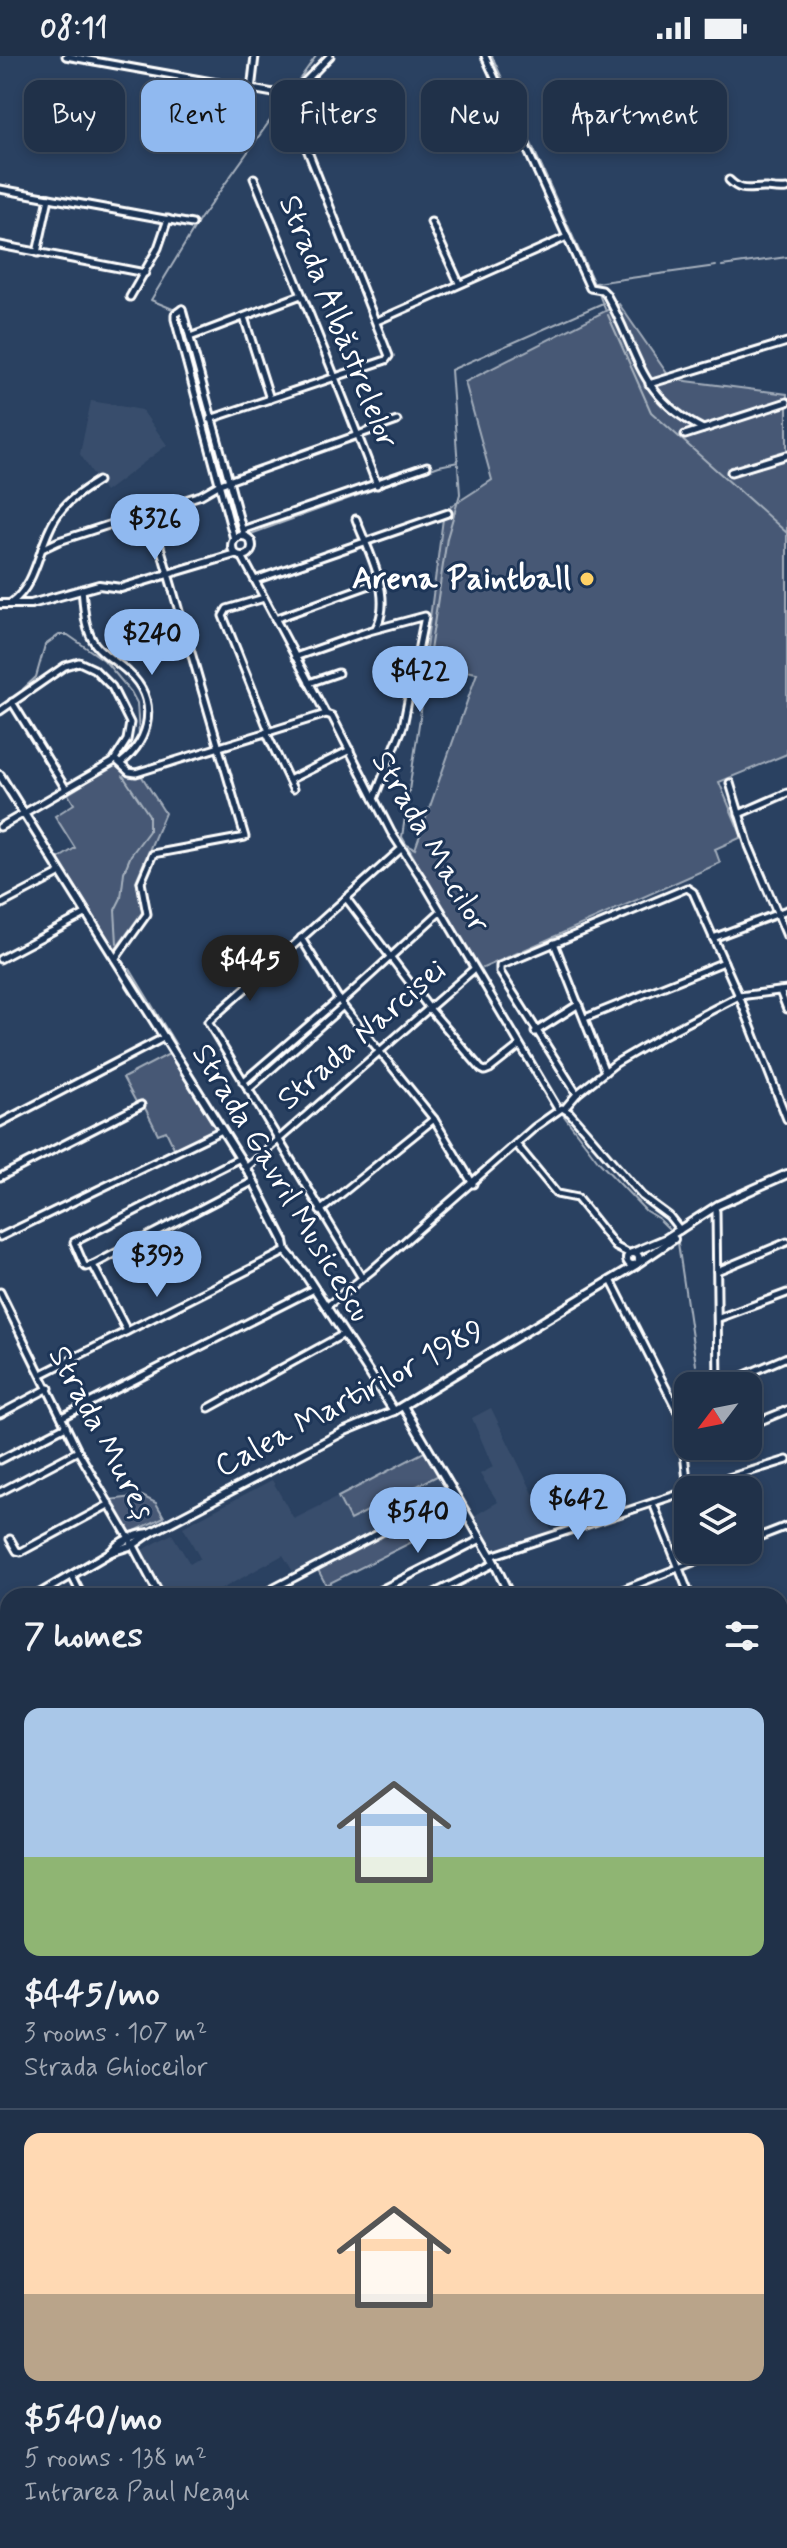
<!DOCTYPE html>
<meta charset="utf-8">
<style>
:root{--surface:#203149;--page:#283950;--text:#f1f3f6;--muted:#a2a9b4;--line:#3d4c61;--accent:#90b9f0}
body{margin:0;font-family:Mynerve,sans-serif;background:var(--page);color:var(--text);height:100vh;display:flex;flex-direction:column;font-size:30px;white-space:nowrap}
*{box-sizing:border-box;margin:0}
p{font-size:26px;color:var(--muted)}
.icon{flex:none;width:44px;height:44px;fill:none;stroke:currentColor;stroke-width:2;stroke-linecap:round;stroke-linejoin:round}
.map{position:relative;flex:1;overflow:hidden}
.details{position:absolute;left:0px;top:1532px;width:788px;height:960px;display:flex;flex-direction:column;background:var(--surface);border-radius:24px 24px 0 0;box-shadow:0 4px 12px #0003,0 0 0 2px var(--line)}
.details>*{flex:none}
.hud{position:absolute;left:24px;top:24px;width:740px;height:72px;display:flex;gap:16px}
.needle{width:52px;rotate:238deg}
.fabs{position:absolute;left:674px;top:1316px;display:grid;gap:16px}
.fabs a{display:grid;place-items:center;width:88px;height:88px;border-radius:16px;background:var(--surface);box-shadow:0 4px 12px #0003,0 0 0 2px var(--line);font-size:40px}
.price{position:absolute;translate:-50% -68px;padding:0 18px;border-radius:28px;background:var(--accent);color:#111;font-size:26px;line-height:52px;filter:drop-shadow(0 2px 4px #0008)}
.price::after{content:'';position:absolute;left:50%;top:48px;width:24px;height:18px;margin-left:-12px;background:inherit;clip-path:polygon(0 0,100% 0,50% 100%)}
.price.on{background:#222;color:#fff}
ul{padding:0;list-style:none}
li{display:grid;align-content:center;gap:16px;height:424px;padding:0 24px}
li+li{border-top:2px solid var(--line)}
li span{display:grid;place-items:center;height:248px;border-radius:16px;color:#555}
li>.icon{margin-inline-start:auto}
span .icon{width:144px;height:144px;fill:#fffc;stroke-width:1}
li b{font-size:34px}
h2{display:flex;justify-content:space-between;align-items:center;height:96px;padding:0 24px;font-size:34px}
.pill{padding:0 28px;border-radius:16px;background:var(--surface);box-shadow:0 4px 12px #0003,0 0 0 2px var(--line);font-size:28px;line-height:72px}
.pill.on{background:var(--accent);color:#111}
.status{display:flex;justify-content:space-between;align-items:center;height:56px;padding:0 40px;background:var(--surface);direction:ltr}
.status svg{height:22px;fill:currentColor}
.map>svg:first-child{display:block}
.built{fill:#394e6c}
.green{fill:#465975;stroke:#a2acba;stroke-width:2}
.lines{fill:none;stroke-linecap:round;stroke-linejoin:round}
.stream{stroke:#a7b1be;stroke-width:2}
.pedestrian-casing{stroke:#fff;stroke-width:9}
.minor-casing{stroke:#fff;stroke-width:11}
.tertiary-casing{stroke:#fff;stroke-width:12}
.secondary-casing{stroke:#fff;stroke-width:12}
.primary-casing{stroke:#fff;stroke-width:13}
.pedestrian{stroke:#1d3557;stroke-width:3}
.minor{stroke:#1d3557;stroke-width:5}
.tertiary{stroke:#1d3557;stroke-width:6}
.secondary{stroke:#1d3557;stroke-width:6}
.primary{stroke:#1d3557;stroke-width:7}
.tram{stroke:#fff;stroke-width:2}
.poi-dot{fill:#ffd166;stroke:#1d3557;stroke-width:3}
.labels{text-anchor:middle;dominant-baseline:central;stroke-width:6;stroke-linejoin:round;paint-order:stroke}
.street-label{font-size:32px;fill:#fff;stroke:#1d3557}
.poi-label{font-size:32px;font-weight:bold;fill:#fff;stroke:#1d3557;text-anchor:end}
</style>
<div class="status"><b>08:11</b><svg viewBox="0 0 49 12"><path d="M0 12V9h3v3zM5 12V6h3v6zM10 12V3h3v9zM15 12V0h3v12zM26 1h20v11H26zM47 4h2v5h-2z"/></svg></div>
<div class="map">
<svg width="787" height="2492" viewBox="0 0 787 2492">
<rect width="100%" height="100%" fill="#2a4161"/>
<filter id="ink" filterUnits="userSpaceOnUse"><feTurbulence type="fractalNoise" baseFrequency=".0125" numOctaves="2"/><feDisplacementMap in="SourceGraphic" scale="16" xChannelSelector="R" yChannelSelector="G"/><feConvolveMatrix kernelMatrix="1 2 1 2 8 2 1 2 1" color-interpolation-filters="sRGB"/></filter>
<g filter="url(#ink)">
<g class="built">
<polygon points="91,345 142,354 167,389 105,436 80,398"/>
<polygon points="491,1352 552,1476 494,1493 474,1460 498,1446 480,1418 493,1411 472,1362"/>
<polygon points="439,1419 447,1433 434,1446 294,1517 283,1499 209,1540 161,1540 137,1497 172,1478 190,1508 200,1502 183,1471 272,1424 294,1463 338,1441 350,1464"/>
</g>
<g class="green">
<polygon points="619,248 671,323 787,338 787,698 719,726 742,781 715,793 720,807 481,913 405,788 415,793 477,617 424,608 444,455 492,424 465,326"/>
<polygon points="116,708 128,719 141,719 165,757 136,825 143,855 115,894 58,803 75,792 55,760 74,748 68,738"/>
<polygon points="169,998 216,1073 175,1094 166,1075 158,1078 145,1052 145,1047 142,1044 136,1046 123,1022"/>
<polygon points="426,1395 439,1419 350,1464 338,1441"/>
<polygon points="142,1440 156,1447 164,1461 131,1477 126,1474 109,1444"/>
<polygon points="450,1442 454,1444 464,1460 326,1529 317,1512"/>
<polygon points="8,2439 8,2484 63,2484 67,2492 0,2492 0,2445"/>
<polygon points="121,2484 167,2484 180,2492 118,2492"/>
</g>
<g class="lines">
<g class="stream">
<polyline points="492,0 595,230"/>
<polyline points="722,210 787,201"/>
<polyline points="595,227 716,210"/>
<polyline points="599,238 602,246"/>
<polyline points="605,253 603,247 451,314 460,438 447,482 402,781 564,1060 598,1105 646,1155 659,1163 670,1174"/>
<polyline points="175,254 151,244 200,163 316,0"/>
<polyline points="608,259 651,356 787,477"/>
<polyline points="179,260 237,474"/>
<polyline points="248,479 439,410 458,406"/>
<polyline points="23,633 36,621 45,589 59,579 68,579 104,604 131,636 137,647 139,679 124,700"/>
<polyline points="117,887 115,854 121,842 124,816 131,799 149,775 149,759 123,720"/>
<polyline points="130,913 176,989"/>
<polyline points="678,1187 696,1309"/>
</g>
<g class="pedestrian-casing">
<polyline id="pedestrian" points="15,2492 20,2490"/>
</g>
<g class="minor-casing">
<g id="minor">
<polyline points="66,0 285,39 289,42"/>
<path d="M485,0L590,232L602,234L606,238C639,295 637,340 703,373"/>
<polyline points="251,34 255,0"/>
<polyline points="289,42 330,0"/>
<polyline points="305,88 382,54"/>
<path d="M254,122C296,224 338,326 377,429"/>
<path d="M729,124C743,138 750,131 767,132C774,133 779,134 787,133"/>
<polyline points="0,133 192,168"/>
<polyline points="431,166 459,227"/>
<polyline points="0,189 145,217"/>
<polyline points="37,197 49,142"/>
<polyline points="130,241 158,192 168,163"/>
<polyline points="182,253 175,258 175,263 234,483"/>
<polyline points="182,253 244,480"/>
<polyline points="244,261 270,343"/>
<polyline points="377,265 567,181"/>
<polyline points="190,281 301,239"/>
<polyline points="649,328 787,286"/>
<polyline points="210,363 386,304 389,300 305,88 289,42"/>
<polyline points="685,379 787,346"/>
<polyline points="731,416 787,399"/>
<path d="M356,463C368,495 394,540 376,572"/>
<polyline points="242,474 427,410"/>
<polyline points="42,493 59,485 201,439 220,428 397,365"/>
<polyline points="242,500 326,658 332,660 391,776 422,823 558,1053"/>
<polyline points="255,524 448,457"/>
<path d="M82,533C84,551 84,573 95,588C103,599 118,606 128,616C159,644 151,683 121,707"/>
<polyline points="264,542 227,553 223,560 269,675"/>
<path d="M11,547C38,527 38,490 55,463C65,446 82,435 98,425"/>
<polyline points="275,563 378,526"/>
<polyline points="295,601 369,575 425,560 403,670 374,743"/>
<polyline points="309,627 338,617"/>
<polyline points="12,646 66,733"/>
<polyline points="0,655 65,610 79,606 94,613 112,631 130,667 127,684 113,706 0,771"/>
<polyline points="266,676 293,733"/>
<polyline points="116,704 129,716 136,717 326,658"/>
<polyline points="289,724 350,694"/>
<polyline points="730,727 749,790 787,880"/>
<polyline points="739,758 787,737"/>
<polyline points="346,842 429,952 481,1013 485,1015 490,1013 519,990"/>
<polyline points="0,849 61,817"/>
<polyline points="301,882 343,950 434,1063 473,1128"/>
<polyline points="713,882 787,854"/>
<polyline points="554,887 605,1016"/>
<polyline points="0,903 87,857"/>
<polyline points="115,903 147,858 141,826 153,798 245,781 150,456"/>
<polyline points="780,935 787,953"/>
<polyline points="341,946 441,855"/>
<polyline points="585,962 724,906"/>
<polyline points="535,976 579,948"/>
<polyline points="243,1026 339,943"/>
<polyline points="248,1034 343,950"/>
<polyline points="577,1038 500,916 500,910 687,832 693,836 739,940 787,1063"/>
<polyline points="565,1052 577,1038 616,1007 664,979 739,940 787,934"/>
<polyline points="0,1067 165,981"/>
<polyline points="516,1088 557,1138 577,1142 616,1191 630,1198"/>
<polyline points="246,1112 474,913"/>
<polyline points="0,1121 141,1049"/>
<polyline points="320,1155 434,1063"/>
<polyline points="716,1155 718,1330"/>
<polyline points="0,1181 222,1074"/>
<polyline points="93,1209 86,1211 84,1209 74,1186 240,1102"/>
<polyline points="93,1209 254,1125"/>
<polyline points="93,1209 127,1275"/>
<polyline points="717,1215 787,1186"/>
<polyline points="362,1222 208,966 401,793"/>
<polyline points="611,1224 680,1360 688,1434"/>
<polyline points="0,1236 78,1395 133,1489"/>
<polyline points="326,1251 371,1215 535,1071 562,1052 570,1057 642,1140 669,1160 680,1174"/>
<polyline points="719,1262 787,1237"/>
<polyline points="42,1318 286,1195"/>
<polyline points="719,1330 787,1301"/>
<polyline points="209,1352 344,1278"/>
<polyline points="0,1358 49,1332"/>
<polyline points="62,1361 314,1233"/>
<polyline points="748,1370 787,1354"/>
<polyline points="0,1404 66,1370"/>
<polyline points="689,1434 787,1404"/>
<polyline points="0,1436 78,1395"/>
<polyline points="653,1447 690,1540"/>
<polyline points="10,1483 17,1495 21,1496 110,1448"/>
<polyline points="748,1485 787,1470"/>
<polyline points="491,1500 688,1435"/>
<polyline points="72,1520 82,1540"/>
<polyline points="259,1540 435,1448 453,1436"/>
<polyline points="369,1540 481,1483"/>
<polyline points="429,1540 495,1507"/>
<polyline points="607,1540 724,1494"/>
<polyline points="780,1562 787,1560"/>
<polyline points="780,1652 787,1650"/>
<polyline points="0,1738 8,1733"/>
<polyline points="780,1746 787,1743"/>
<polyline points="0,1804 8,1819"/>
<polyline points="780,1839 787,1836"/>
<polyline points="0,1878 8,1873"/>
<polyline points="0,1908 8,1921"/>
<polyline points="780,1928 787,1925"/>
<polyline points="0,1950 8,1946"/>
<polyline points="780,2022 787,2019"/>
<polyline points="0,2052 8,2058"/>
<polyline points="780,2082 787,2079"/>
<polyline points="0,2268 8,2273"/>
<polyline points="780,2301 787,2297"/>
<polyline points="0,2358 8,2347"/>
<polyline points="780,2374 787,2371"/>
<polyline points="0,2376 8,2381"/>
<polyline points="780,2422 787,2418"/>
<polyline points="780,2450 787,2446"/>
<polyline points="176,2484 189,2492"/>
<polyline points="655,2484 659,2492"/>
<polyline points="657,2488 664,2484"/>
<polyline points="202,2492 207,2484"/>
<polyline points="434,2492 449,2484"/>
<polyline points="569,2492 583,2484"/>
<polyline points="702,2492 717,2484"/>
</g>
</g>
<g class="tertiary-casing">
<g id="tertiary">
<circle cx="242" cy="490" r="10"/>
<polyline points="0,548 31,548 99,529 121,532 235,498"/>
<polyline points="0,719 251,1120 284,1185 286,1195 305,1218 394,1355"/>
<polyline points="403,1350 491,1500 510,1540"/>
<polyline points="133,1489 160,1540"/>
<polyline points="0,1693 8,1708"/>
<polyline points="780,1768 787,1787"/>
<polyline points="780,2170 787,2186"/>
<polyline points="0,2223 8,2214"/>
</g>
</g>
<g class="secondary-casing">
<g id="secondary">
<circle cx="633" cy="1203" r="6"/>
<polyline points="632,1197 665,1183 718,1149 787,1118"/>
<polyline points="637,1208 674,1183"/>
<polyline points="111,1496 133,1489 150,1477 345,1375 394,1355 636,1209"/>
<path d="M36,1540L111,1496C119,1485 136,1478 150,1477"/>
<polyline points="0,1561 8,1555"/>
<polyline points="780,2227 787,2223"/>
<polyline points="311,2492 319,2484"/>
</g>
</g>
<g class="primary-casing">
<g id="primary">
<polyline points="0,2187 8,2193"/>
<polyline points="390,2484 396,2492"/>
<polyline points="403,2484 409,2492"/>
</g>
</g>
<use href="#pedestrian" class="pedestrian"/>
<use href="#minor" class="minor"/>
<use href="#tertiary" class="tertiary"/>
<use href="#secondary" class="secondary"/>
<use href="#primary" class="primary"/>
<g class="tram">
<polyline points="780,1760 787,1775"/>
<polyline points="0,2180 8,2186"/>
<polyline points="0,2225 8,2216"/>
<polyline points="397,2484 403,2492"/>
</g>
</g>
</g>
<circle class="poi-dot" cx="587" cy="523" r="8"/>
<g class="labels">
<g class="street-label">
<text transform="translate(338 266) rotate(68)">Strada Albăstrelelor</text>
<text transform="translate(430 786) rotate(60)">Strada Macilor</text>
<text transform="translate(362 979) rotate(-41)">Strada Narcisei</text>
<text transform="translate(281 1127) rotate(59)">Strada Gavril Musicescu</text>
<text transform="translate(350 1343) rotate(-28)">Calea Martirilor 1989</text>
<text transform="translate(101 1377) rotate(62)">Strada Mureș</text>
</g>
<g class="poi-label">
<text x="571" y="523">Arena Paintball</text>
</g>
</g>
</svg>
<div class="fabs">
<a><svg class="needle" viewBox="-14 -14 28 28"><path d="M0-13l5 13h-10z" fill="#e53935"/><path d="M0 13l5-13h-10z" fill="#a2a9b4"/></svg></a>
<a><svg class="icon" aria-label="layers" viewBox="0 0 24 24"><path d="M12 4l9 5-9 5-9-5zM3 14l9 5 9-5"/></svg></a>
</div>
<b class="price" style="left:155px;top:506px">$326</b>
<b class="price" style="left:152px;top:621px">$240</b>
<b class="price" style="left:420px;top:658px">$422</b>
<b class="price on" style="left:250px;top:947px">$445</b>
<b class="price" style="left:157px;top:1243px">$393</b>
<b class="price" style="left:578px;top:1486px">$642</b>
<b class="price" style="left:418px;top:1499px">$540</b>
<div class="hud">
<a class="pill">Buy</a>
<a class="pill on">Rent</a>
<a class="pill">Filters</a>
<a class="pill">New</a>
<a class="pill">Apartment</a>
</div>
<section class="details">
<h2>7 homes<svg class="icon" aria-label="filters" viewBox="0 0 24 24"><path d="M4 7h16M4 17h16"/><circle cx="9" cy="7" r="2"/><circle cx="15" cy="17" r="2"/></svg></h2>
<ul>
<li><span style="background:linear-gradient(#a9c7e8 60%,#8fb573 0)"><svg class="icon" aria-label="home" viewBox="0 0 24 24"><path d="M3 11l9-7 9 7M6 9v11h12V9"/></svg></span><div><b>$445/mo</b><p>3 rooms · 107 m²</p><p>Strada Ghioceilor</p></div></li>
<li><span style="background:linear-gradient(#ffd9b3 65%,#b9a48a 0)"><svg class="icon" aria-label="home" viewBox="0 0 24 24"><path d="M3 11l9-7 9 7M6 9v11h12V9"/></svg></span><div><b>$540/mo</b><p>5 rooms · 138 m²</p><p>Intrarea Paul Neagu</p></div></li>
</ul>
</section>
</div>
